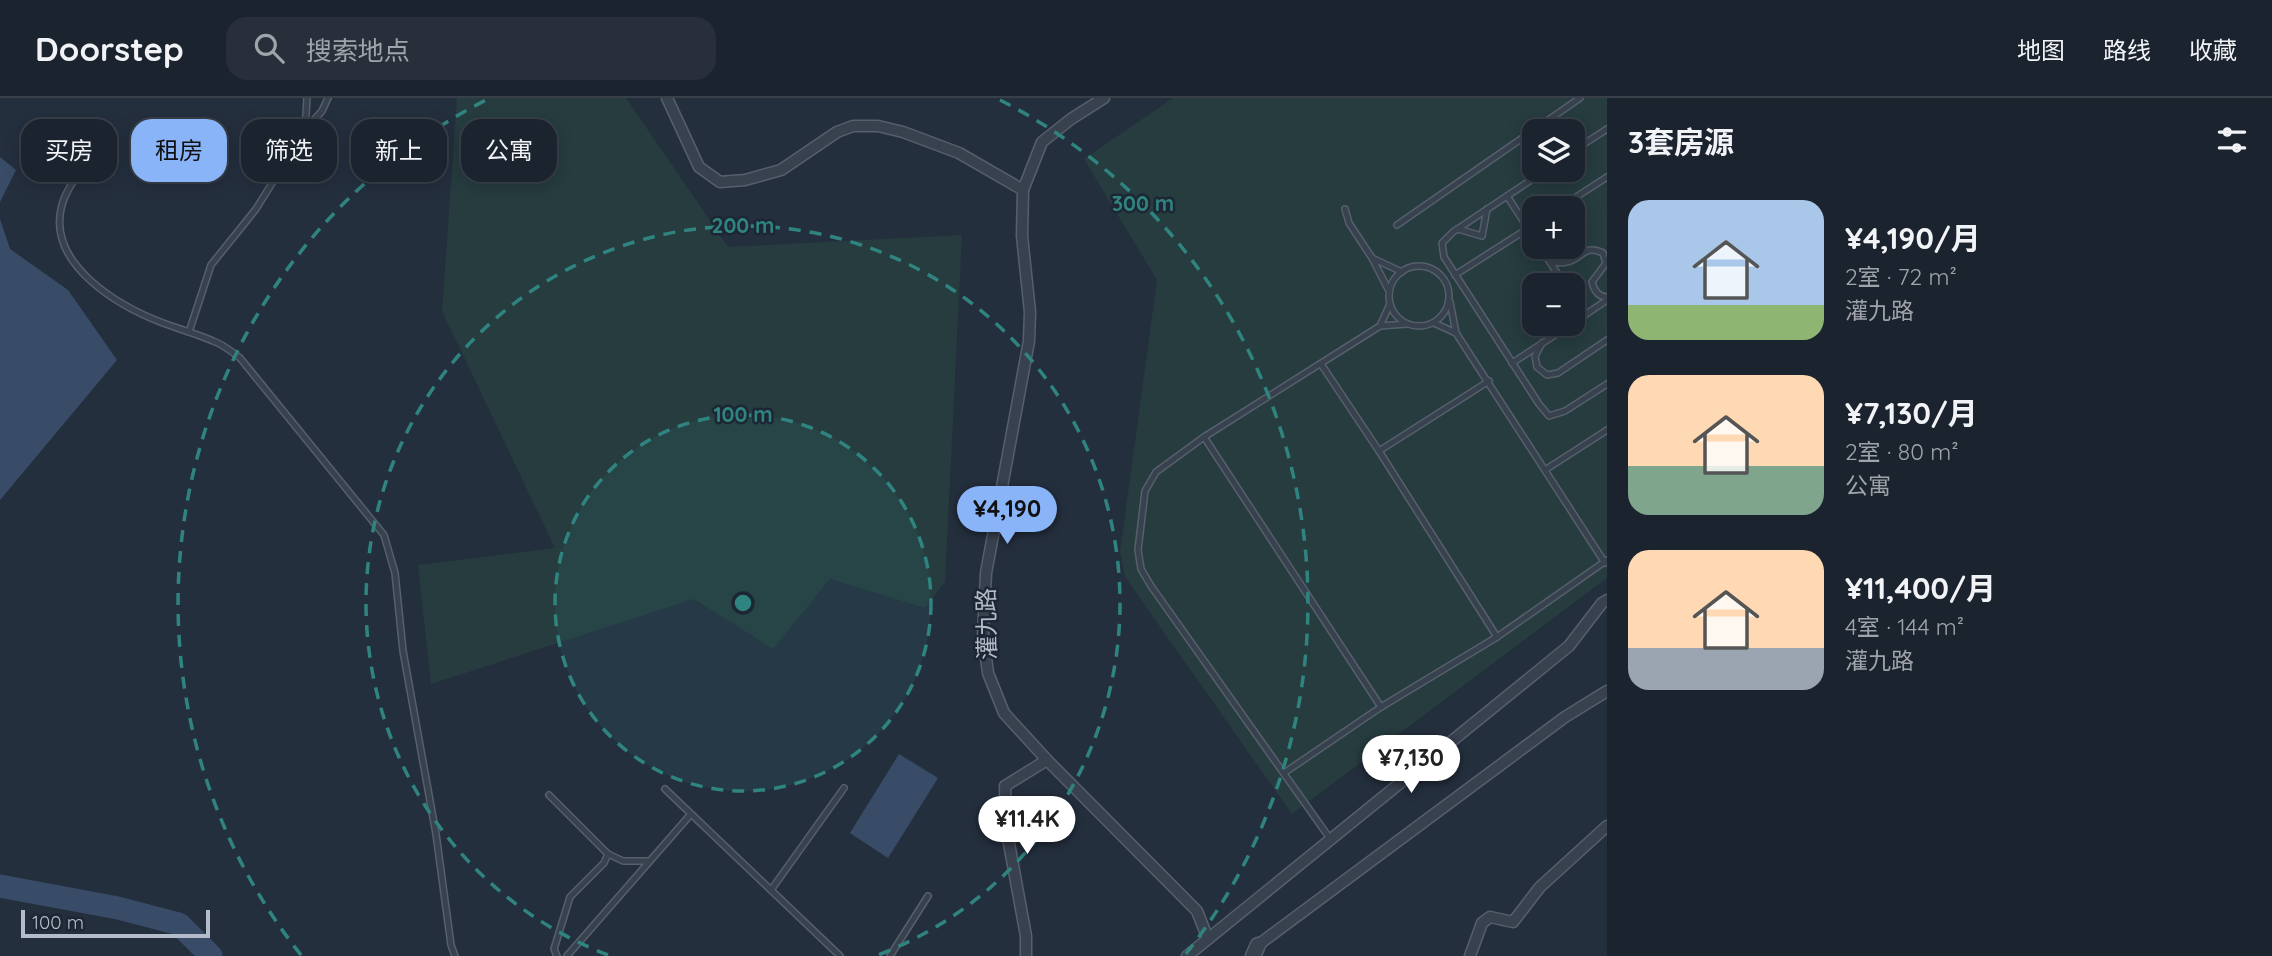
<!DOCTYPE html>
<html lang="zh">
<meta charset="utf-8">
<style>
:root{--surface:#1b232e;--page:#282f3a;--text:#f1f3f6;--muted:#a0a4aa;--line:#39404a;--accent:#8ab4f8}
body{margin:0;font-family:Quicksand,"Noto Sans SC",sans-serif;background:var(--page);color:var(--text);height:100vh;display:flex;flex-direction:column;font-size:26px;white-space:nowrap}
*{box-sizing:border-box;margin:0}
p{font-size:23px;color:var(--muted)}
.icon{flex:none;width:38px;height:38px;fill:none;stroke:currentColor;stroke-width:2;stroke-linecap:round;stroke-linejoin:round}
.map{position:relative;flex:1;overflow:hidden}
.details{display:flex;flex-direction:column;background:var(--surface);width:665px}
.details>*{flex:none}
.guide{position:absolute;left:21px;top:21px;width:665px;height:63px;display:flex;gap:14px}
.buttons{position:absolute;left:1522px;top:21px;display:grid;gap:14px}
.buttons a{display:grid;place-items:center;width:63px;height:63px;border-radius:14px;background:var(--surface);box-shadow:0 4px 18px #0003,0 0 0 2px var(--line);font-size:35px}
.scale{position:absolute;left:21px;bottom:18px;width:189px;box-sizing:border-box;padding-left:7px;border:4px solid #b4bcc9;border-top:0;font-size:19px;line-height:24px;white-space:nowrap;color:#b4bcc9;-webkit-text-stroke:5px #1d2633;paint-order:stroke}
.price{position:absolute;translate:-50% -60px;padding:0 16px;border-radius:24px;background:#fff;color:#222;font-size:23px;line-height:46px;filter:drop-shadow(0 2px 4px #0008)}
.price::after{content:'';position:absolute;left:50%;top:42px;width:21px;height:16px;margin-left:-10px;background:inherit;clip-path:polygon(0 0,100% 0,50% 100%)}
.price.on{background:var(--accent);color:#111}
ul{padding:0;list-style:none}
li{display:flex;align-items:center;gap:21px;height:175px;padding:0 21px}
li span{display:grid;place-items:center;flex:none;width:196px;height:140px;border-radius:21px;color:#555}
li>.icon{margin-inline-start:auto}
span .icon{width:84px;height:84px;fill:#fffc;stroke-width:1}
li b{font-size:30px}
h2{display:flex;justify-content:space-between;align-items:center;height:84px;padding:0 21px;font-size:30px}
.tag{padding:0 24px;border-radius:21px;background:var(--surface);box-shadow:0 4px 18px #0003,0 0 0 2px var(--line);font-size:24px;line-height:63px}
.tag.on{background:var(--accent);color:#111}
header{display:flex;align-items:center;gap:42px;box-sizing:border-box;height:98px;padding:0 35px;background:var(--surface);border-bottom:2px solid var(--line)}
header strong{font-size:33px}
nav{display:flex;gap:38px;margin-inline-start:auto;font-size:24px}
.search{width:490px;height:63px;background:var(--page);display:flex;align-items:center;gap:18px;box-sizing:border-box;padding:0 24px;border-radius:21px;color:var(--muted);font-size:26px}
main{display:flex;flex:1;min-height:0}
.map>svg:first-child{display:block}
.green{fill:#263c3f;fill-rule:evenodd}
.water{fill:#394c67}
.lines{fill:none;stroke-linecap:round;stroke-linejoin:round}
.river{stroke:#394c67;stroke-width:23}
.service-casing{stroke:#565f6c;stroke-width:8}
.minor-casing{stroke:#565f6c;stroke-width:13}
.tertiary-casing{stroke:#565f6c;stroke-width:17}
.service{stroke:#38414e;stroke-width:5}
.minor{stroke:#38414e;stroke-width:10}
.tertiary{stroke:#38414e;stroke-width:14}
.ring{fill:none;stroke:#308480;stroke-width:3.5;stroke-dasharray:12 9}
.labels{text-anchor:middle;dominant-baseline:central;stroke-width:5;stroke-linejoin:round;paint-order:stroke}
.street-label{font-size:24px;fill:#b4bcc9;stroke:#1d2633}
.centre{fill:#308480;stroke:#1d2633;stroke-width:3.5}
.ring-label{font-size:21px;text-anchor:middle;font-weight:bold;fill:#308480;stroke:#1d2633;stroke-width:5;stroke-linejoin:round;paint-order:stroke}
</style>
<header>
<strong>Doorstep</strong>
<div class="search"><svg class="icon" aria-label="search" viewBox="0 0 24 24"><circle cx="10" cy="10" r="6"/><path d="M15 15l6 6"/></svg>搜索地点</div>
<nav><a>地图</a><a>路线</a><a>收藏</a></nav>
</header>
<main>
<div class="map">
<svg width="1607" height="858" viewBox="0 0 1607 858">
<rect width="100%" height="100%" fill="#242f3e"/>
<g class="green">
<polygon points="457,0 626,0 728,149 962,137 945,484 925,510 830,481 773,551 694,501 431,586 418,467 555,450 442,213"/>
<path d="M1173,0H1607V480L1292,716L1125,479L1120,454L1157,182L1084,61ZM1535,33H1573V72H1535ZM1535,110H1573V149H1535ZM1535,187H1573V226H1535Z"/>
</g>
<g class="water">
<polygon points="0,59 16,72 0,104"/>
<polygon points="0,121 10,151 68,192 117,262 0,402"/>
<polygon points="899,656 938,680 888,760 850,735"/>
</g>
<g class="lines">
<polyline class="river" points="0,788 118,810 179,826 211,858"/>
<g class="service-casing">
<g id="service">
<polyline points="305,32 307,0"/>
<path d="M96,52C84,69 65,90 61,111C49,167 118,208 163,225C179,231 197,236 213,243C223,246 232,254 240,260L384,437L395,475L403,553L436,736L451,847L455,858"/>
<polyline points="1573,53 1607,31"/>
<polyline points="1546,72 1453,134 1442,145 1444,159 1539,306 1549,318 1565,313 1607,286"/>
<polyline points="1507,98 1535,141"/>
<polyline points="1559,110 1607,79"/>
<polyline points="1345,111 1349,125 1372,160"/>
<polyline points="1397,127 1580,0"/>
<polyline points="1458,131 1482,138 1487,111"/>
<polyline points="1540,149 1565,187"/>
<path d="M1550,164C1555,164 1562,166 1567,164C1584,160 1583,146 1603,155L1606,165L1592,184C1594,192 1598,199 1607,199"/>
<circle cx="1419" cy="198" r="30"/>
<polyline points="1455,177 1535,126"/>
<polyline points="1389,193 1372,160 1402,174"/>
<polyline points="1573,201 1584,218"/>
<polyline points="1390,206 1380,228 1407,226"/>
<polyline points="1434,225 1456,235 1450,204"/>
<polyline points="1573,225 1607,202"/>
<polyline points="189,234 211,167 256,111 305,32 322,13 328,0"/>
<polyline points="1456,235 1605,465"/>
<polyline points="1542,245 1535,258 1537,269 1547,277 1558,275 1607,242"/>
<polyline points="1512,265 1572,226"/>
<polyline points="1321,266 1379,353 1497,539"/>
<polyline points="1204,339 1381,609"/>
<polyline points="1379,353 1489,283"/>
<polyline points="1545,372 1607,332"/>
<polyline points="1284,675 1381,609 1497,539 1607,462"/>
<polyline points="665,691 840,858"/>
<polyline points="549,697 608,756 623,763 649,763"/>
<polyline points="1331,742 1151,488 1141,471 1138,452 1145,393 1156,374 1204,339 1380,228"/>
<polyline points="771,792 844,690"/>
<polyline points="557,858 554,851 570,799 604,765 608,756"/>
<polyline points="567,858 691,716"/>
<polyline points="890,858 928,798"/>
</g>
</g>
<g class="minor-casing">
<g id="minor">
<polyline points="667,0 699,69 720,84 745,82 781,72 837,34 853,28 878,28 903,34 959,55 1023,92"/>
<polyline points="1104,0 1071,21 1042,44 1023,92 1022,138 1030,214 1029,243 986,475 983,537 988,575 1004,615 1047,662 1197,813 1208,841"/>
<polyline points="1258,847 1565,619 1607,593"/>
<polyline points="1026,858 1026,838 1006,729 1005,688 1047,662"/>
<polyline points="1187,858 1569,548 1602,505 1607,502"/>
<polyline points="1470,858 1482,825 1490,819 1513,824 1540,789 1607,728"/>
</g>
</g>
<g class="tertiary-casing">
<polyline id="tertiary" points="1253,858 1258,847"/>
</g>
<use href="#service" class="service"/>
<use href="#minor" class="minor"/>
<use href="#tertiary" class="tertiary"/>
</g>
<circle cx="743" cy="505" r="188" fill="#308480" fill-opacity=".12"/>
<g class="ring">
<circle cx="743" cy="505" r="188"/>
<path d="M608 857A377 377 0 1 1 878 857"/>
<path d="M301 857A565 565 0 0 1 486 2M1000 2A565 565 0 0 1 1185 857"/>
</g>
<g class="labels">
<g class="street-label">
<text transform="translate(986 526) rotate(-91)">灌九路</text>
</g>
</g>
<circle cx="743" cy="505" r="10" class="centre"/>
<g class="ring-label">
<text x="1143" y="113">300 m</text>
<text x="743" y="135">200 m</text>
<text x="743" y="324">100 m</text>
</g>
</svg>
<div class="buttons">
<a><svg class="icon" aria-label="layers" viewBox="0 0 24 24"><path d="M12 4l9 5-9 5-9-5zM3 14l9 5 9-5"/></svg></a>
<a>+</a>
<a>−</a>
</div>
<div class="scale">100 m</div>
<b class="price on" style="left:1007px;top:448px">¥4,190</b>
<b class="price" style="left:1411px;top:697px">¥7,130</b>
<b class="price" style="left:1027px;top:758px">¥11.4K</b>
<div class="guide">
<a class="tag">买房</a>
<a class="tag on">租房</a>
<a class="tag">筛选</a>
<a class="tag">新上</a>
<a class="tag">公寓</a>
</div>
</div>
<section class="details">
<h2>3套房源<svg class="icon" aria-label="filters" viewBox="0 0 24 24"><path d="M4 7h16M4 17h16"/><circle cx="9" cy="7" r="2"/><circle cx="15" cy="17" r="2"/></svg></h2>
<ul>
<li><span style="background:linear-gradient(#a9c7e8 75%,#8fb573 0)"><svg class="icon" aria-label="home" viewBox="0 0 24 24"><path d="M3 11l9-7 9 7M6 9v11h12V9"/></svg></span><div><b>¥4,190/月</b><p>2室 · 72 m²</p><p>灌九路</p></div></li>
<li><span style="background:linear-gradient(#ffd9b3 65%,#7fa58c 0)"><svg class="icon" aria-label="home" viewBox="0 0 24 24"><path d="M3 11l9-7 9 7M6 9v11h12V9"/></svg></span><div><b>¥7,130/月</b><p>2室 · 80 m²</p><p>公寓</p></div></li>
<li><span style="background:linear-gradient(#ffd9b3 70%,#9aa5b1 0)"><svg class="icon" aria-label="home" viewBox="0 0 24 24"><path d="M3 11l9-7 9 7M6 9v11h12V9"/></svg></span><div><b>¥11,400/月</b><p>4室 · 144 m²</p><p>灌九路</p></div></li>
</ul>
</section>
</main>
